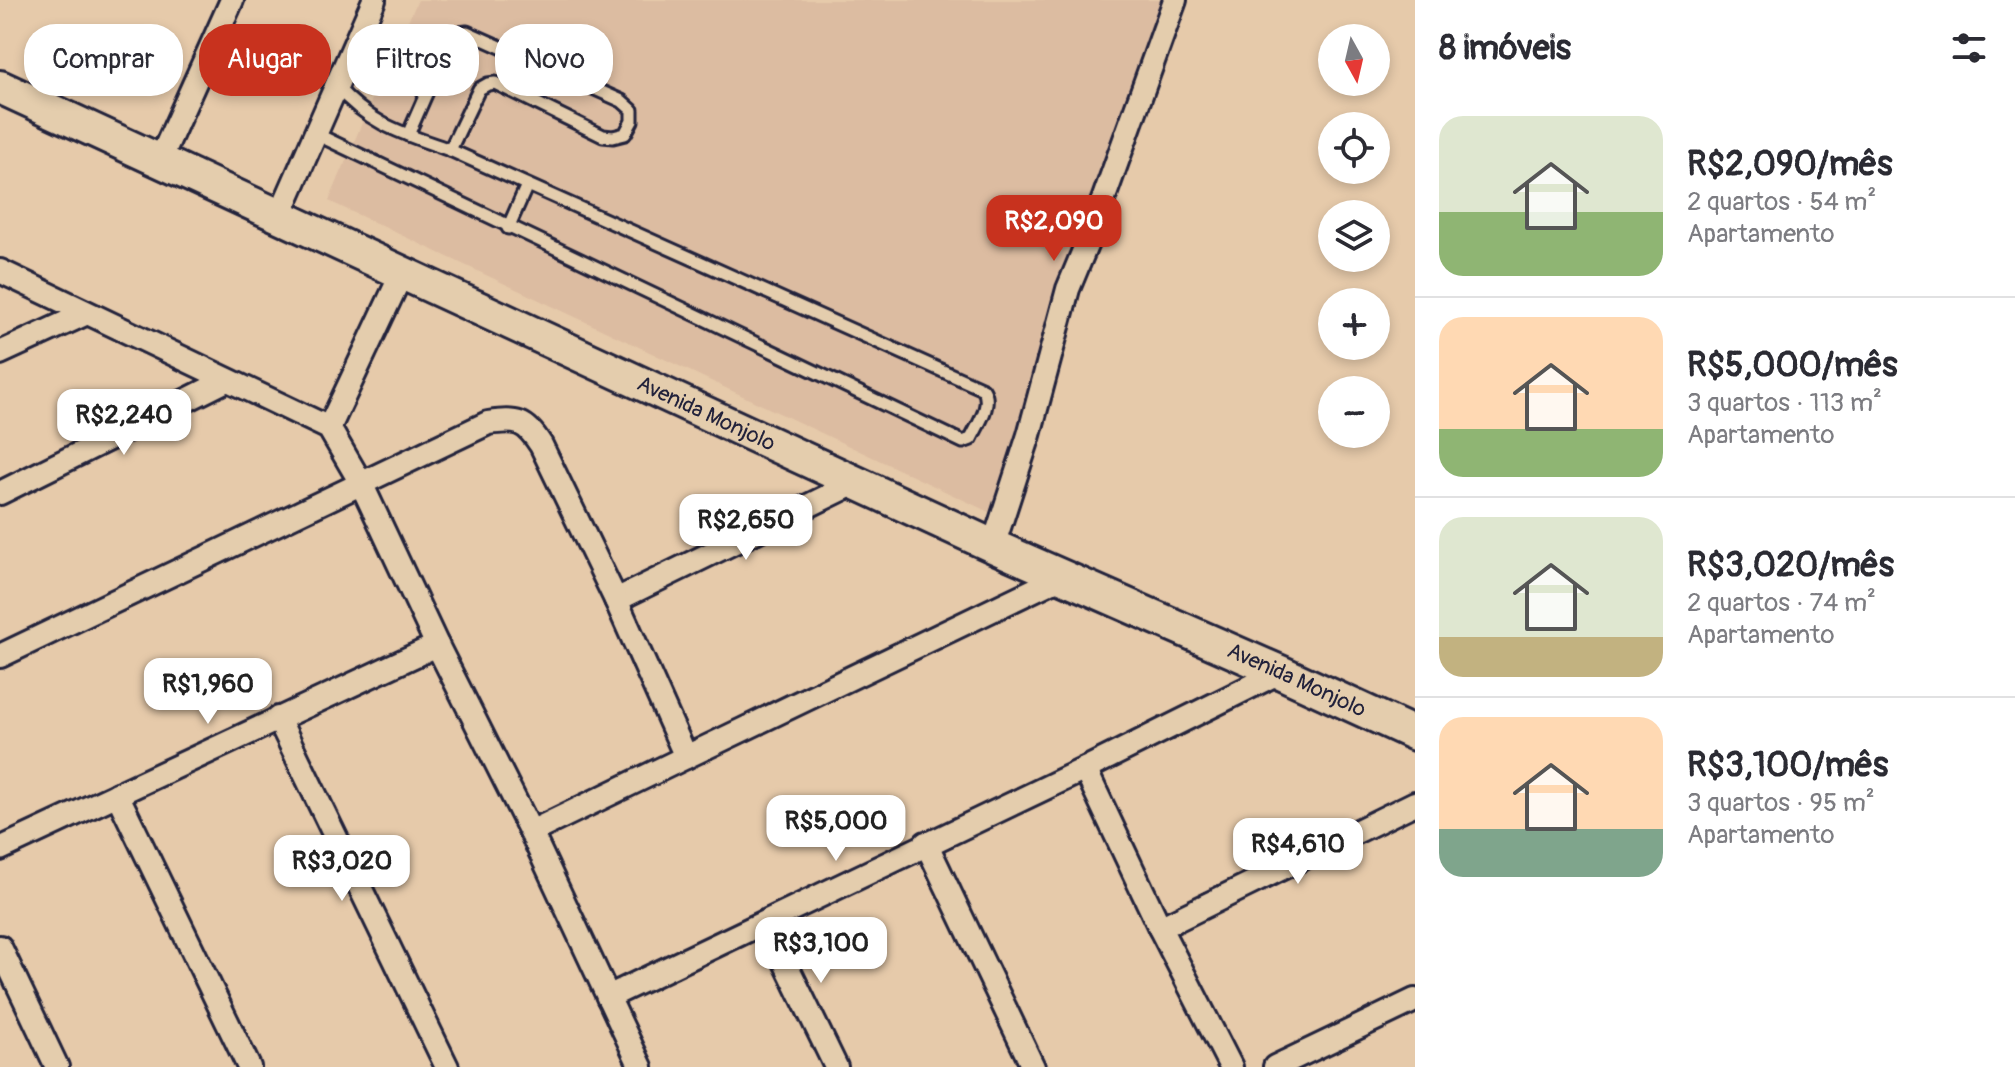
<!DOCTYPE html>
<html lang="pt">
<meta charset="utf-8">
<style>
:root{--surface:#fff;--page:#f2f2f3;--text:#2b2b33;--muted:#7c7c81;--line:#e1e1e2;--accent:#c8321e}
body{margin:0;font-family:Pangolin,sans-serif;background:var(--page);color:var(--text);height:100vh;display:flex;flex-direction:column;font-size:30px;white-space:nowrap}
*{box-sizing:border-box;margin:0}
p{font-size:26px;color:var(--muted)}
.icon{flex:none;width:44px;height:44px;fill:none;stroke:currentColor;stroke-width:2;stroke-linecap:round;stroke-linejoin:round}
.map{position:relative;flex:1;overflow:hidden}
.drawer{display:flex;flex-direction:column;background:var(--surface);width:600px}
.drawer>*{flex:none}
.banner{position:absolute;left:24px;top:24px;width:760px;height:72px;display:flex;gap:16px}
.needle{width:52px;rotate:172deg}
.controls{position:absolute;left:1318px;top:24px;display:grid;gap:16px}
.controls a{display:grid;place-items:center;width:72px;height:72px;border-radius:50%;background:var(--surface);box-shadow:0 4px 12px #0003;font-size:40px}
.price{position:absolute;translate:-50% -68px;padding:0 18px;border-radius:16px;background:#fff;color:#222;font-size:26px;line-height:52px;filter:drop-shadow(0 2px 4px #0008)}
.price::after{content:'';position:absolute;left:50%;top:48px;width:24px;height:18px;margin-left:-12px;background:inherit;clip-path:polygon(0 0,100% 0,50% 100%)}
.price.selected{background:var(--accent);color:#fff}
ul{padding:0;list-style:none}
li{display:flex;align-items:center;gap:24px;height:200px;padding:0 24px}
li+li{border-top:2px solid var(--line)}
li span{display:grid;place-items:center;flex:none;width:224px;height:160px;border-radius:24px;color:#555}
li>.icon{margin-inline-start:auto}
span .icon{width:96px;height:96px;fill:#fffc;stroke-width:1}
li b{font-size:34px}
h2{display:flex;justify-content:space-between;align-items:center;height:96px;padding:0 24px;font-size:34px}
.chip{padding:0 28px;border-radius:32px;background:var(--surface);box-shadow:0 4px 12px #0003;font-size:28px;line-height:72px}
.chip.selected{background:var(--accent);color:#fff}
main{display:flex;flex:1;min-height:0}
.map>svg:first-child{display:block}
.built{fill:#dcbca1}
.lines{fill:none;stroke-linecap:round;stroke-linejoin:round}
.lane-casing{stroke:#22223b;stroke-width:17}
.street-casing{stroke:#22223b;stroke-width:28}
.secondary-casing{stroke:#22223b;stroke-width:38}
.lane{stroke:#e4cdad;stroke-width:11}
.street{stroke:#e4cdad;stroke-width:22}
.secondary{stroke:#e4cdad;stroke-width:32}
.labels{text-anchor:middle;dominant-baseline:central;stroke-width:7;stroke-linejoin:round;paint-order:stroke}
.street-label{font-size:22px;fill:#22223b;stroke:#e4cdad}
</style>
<main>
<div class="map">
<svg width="1415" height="1067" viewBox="0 0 1415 1067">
<rect width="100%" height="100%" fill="#e6caaa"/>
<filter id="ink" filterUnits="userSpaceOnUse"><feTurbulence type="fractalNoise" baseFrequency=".0125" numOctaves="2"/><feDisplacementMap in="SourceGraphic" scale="16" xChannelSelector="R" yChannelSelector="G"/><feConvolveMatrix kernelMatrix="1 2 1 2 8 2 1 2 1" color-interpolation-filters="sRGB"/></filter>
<g filter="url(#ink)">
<polygon class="built" points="418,0 1167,0 989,512 329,201 382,76"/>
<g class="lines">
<g class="lane-casing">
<g id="lane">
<path d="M316,134L963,442L971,439C978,424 993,404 983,389L450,150C402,133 372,126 336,86"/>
<polyline points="408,135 448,44 459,33 467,32 622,101 632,110 632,121 625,134 613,137 603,136 495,83 488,84 479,89 450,150"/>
<polyline points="508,228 527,185"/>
</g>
</g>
<g class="street-casing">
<g id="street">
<polyline points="160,160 232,0"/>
<polyline points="279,217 374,0"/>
<polyline points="0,271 329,428 361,483 437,645 531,832 641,1067"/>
<polyline points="0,353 87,313"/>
<polyline points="329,428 403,271"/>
<polyline points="0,493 227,380"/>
<polyline points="993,546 1029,435 1068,289 1092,231 1175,0"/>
<polyline points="616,600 857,482"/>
<path d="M0,656L488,423C517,419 525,420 541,445L616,600L686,757L531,832"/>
<polyline points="278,718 447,1067"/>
<polyline points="686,757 1063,576"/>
<polyline points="1085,769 1160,928 1231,1067"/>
<polyline points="117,794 249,1067"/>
<polyline points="926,843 1033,1067"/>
<polyline points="0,849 437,645"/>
<polyline points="766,923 836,1067"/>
<polyline points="1160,928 1415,803"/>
<polyline points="0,947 57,1067"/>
<polyline points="608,997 1085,769 1280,672"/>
<polyline points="1275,1067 1415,1000"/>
</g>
</g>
<g class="secondary-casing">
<g id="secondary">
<path id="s1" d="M0,87L993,546L1280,672L1415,734"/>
</g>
</g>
<use href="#lane" class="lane"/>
<use href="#street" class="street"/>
<use href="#secondary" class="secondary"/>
</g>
</g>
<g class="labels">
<g class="street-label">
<text stroke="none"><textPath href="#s1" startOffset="778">Avenida Monjolo</textPath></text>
<text stroke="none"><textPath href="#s1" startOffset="1426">Avenida Monjolo</textPath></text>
</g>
</g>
</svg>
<div class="controls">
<a><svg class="needle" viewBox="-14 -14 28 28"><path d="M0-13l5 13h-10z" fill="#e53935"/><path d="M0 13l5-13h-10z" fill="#7c7c81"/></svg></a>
<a><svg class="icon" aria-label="locate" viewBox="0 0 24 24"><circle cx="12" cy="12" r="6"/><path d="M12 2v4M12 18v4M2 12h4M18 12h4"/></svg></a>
<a><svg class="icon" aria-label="layers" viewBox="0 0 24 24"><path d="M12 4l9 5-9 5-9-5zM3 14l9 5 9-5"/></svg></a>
<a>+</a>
<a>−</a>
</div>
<b class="price selected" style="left:1054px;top:263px">R$2,090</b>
<b class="price" style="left:124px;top:457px">R$2,240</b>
<b class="price" style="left:746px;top:562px">R$2,650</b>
<b class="price" style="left:208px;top:726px">R$1,960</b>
<b class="price" style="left:836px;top:863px">R$5,000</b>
<b class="price" style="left:1298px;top:886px">R$4,610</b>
<b class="price" style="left:342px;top:903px">R$3,020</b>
<b class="price" style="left:821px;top:985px">R$3,100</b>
<div class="banner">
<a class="chip">Comprar</a>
<a class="chip selected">Alugar</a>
<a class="chip">Filtros</a>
<a class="chip">Novo</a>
</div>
</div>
<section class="drawer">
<h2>8 imóveis<svg class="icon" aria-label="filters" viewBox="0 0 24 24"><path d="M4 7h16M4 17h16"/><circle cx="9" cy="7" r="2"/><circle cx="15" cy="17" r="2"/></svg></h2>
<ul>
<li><span style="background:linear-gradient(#dfe7d0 60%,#8fb573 0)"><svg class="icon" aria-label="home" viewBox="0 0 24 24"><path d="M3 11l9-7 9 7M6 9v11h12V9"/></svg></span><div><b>R$2,090/mês</b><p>2 quartos · 54 m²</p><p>Apartamento</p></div></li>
<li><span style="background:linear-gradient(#ffd9b3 70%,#8fb573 0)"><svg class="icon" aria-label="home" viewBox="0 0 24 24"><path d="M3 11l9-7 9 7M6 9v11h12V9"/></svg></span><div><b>R$5,000/mês</b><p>3 quartos · 113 m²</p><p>Apartamento</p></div></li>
<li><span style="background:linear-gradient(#dfe7d0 75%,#c2b280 0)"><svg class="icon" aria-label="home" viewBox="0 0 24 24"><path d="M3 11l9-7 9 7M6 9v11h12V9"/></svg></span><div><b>R$3,020/mês</b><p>2 quartos · 74 m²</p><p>Apartamento</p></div></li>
<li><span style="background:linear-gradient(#ffd9b3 70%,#7fa58c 0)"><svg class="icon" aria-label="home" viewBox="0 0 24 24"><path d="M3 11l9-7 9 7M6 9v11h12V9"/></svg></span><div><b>R$3,100/mês</b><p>3 quartos · 95 m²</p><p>Apartamento</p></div></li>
</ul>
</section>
</main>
